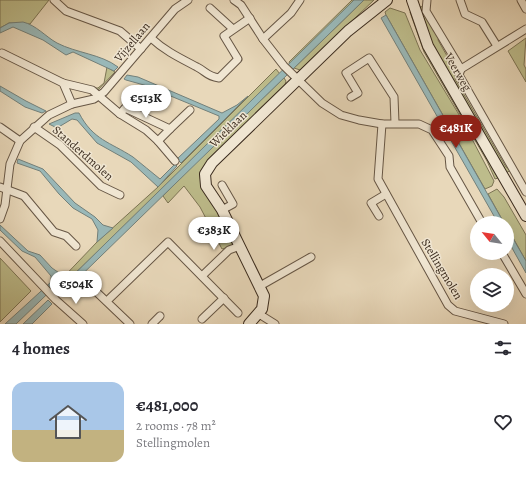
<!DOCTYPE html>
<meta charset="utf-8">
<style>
:root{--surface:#fff;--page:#f2f2f3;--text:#2b2b33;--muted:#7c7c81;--line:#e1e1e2;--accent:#8f2418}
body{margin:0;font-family:Alegreya,serif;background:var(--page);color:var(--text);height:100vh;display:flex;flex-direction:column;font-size:15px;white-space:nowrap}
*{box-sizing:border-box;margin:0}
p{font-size:13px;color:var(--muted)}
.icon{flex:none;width:22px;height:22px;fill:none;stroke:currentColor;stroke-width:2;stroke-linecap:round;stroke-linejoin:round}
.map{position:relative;height:324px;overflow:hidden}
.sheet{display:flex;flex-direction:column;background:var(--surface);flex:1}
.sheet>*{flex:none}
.needle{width:26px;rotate:300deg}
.fabs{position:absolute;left:470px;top:216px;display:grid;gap:8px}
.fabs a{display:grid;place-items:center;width:44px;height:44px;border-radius:50%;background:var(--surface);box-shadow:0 4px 16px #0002;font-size:20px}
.price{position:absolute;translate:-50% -34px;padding:0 9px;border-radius:14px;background:#fff;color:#222;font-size:13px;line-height:26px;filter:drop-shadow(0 1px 2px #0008)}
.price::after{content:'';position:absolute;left:50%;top:24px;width:12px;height:9px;margin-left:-6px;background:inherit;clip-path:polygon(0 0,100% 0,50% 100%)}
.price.on{background:var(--accent);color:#fff}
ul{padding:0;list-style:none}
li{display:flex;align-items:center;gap:12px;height:100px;padding:0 12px}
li+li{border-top:1px solid var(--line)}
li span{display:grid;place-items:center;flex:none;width:112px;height:80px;border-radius:12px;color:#555}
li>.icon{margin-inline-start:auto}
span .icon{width:48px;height:48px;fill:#fffc;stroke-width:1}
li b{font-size:17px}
h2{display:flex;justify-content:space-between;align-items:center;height:48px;padding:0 12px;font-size:17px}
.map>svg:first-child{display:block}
.green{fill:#bdbc8b;stroke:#7c7454}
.water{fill:#99b8b8;stroke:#73807a}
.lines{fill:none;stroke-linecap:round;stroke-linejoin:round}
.street-casing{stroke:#665645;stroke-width:9}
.secondary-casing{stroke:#3a2b1e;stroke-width:12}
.street{stroke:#f0e6d2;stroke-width:7}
.secondary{stroke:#f0e6d2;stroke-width:10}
.labels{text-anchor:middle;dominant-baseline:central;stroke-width:3;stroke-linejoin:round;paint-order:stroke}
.street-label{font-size:12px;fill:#3a2b1e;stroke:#f0e6d2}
</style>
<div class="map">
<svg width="526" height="324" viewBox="0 0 526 324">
<rect width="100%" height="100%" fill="#e8d8ba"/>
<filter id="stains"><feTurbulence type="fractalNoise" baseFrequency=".005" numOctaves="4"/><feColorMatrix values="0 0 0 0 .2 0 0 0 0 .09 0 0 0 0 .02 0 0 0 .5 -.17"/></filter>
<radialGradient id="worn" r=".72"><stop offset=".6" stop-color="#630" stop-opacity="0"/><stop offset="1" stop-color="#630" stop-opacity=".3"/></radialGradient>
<g class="green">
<polygon points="0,0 49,0 30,24 9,23 0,28"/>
<polygon points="352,0 354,0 290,64 289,62"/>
<polygon points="364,0 374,0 300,70 294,68"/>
<polygon points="425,6 439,37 438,40 451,63 455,64 457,69 455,79 506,167 511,170 506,173 434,51 420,7"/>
<polygon points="390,8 405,13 420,50 461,118 494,181 492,186 485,189 386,15 385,12"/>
<polygon points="411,11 498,178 495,179 487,161 424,52 410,12"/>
<polygon points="526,38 524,65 526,69 526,82 508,51"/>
<polygon points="107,67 115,72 96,92 95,88 98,88 104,83"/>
<polygon points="276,69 280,74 57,291 56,285 97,242 158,187"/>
<polygon points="284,78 286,81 285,85 208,160 200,175 201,184 218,210 234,243 233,246 222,249 200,207 184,186 168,203 163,196 195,163"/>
<polygon points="497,189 504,197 526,235 526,261 507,227 507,223 504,223 488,194"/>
<polygon points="0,258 31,291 0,322"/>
</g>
<g class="water">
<polygon points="354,0 364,0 61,295 57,291"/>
<polygon points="386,15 504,223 498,223 381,18"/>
<path d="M23,22C36,25 46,37 57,43C76,53 101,54 118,67L114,71L73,52L66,55L43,40L13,27L0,33V28L9,23Z"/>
<polygon points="127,75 138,77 222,113 237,105 248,96 181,163 177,159 219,119 219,116 144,85 126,80 124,79"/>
<polygon points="0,86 26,101 46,111 42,113 25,107 0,91"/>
<path d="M75,113H79C93,140 110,142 133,157C142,164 151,172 160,179L175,164L177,166L158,187L131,162L97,143L77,120L72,119L57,128L49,124Z"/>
<polygon points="18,159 43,169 75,203 95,217 103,225 113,228 97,242 98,230 92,219 73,208 59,194 40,171 17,163"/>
<polygon points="0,225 28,251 40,255 52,268 65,277 16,324 5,324 51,282 51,276 35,257 22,251 0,230"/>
<polygon points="507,228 526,261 526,273 507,239"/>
<polygon points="48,300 52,304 32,324 23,324"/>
</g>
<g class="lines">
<g class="street-casing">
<g id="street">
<polyline points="54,0 66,11 120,31 141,49"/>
<polyline points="234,0 241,5 263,39 284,66 322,103 341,115 359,120 382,124 419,124 432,130 449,156 450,167 482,223"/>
<polyline points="427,0 426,11 461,69"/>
<polyline points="460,0 465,14 482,22 497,46"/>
<polyline points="521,0 526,9"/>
<polyline points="210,8 233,29"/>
<path d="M151,38C165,51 180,58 197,67C207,72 206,76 219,78L238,59L224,36L250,18"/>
<polyline points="263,39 291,13 300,0"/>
<polyline points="2,53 63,83 72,104"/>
<polyline points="461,69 459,75 526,192"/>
<polyline points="461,69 526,29"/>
<polyline points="63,83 92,90 120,114 146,130 158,141 175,161"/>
<polyline points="351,97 358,93 346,73 369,58 394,97 395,123"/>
<polyline points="120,114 125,108 170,129 190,110"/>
<polyline points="382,124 378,179 448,305 455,311 504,324"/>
<polyline points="0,127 20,141"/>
<polyline points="34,127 60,145 101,186 120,195"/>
<polyline points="158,141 170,129"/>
<polyline points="222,185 233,204 222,210"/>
<polyline points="0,187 24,196 54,232 66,236 76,246"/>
<polyline points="379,216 371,203 386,194"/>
<polyline points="0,219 5,205 10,164 20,141 49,115 72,104 94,99 104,92 175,9 188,0"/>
<polyline points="0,241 56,300 83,324"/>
<polyline points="502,253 526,294"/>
<polyline points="202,276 229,250 240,246"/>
<polyline points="86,282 130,324"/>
<polyline points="260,286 311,257"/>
<polyline points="107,301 168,242 238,313"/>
<polyline points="259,314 275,324"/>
<polyline points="202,319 224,298"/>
<polyline points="152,324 160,316"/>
</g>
</g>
<g class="secondary-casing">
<g id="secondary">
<polyline points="412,0 428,46 526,216"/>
<polyline points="249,324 262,309 264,296 222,210 206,186 205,174 212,163 348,31 387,0"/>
</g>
</g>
<use href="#street" class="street"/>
<use href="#secondary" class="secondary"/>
</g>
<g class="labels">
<g class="street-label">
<text transform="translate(132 42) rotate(-50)">Vijzellaan</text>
<text transform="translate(458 72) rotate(60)">Veerweg</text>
<text transform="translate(228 129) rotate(-44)">Wieklaan</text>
<text transform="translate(83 153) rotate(41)">Standerdmolen</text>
<text transform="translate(442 269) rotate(59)">Stellingmolen</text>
</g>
</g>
<rect width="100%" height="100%" filter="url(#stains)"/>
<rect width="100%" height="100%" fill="url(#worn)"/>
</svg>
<div class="fabs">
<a><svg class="needle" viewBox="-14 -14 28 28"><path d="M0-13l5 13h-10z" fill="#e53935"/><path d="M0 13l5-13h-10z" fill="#7c7c81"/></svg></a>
<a><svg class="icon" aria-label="layers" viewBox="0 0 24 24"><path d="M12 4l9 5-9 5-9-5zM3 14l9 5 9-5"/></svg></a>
</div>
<b class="price" style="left:146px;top:119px">€513K</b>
<b class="price on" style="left:456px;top:149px">€481K</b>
<b class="price" style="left:214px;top:251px">€383K</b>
<b class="price" style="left:76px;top:305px">€504K</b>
</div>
<section class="sheet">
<h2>4 homes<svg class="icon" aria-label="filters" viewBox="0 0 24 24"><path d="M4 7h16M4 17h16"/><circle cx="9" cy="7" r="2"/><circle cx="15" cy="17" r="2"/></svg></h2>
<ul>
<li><span style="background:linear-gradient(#a9c7e8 60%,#c2b280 0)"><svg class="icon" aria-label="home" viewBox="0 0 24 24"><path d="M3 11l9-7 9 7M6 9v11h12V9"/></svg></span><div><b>€481,000</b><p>2 rooms · 78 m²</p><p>Stellingmolen</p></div><svg class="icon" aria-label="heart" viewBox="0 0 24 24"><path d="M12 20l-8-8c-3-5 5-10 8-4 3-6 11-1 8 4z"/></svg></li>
</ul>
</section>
